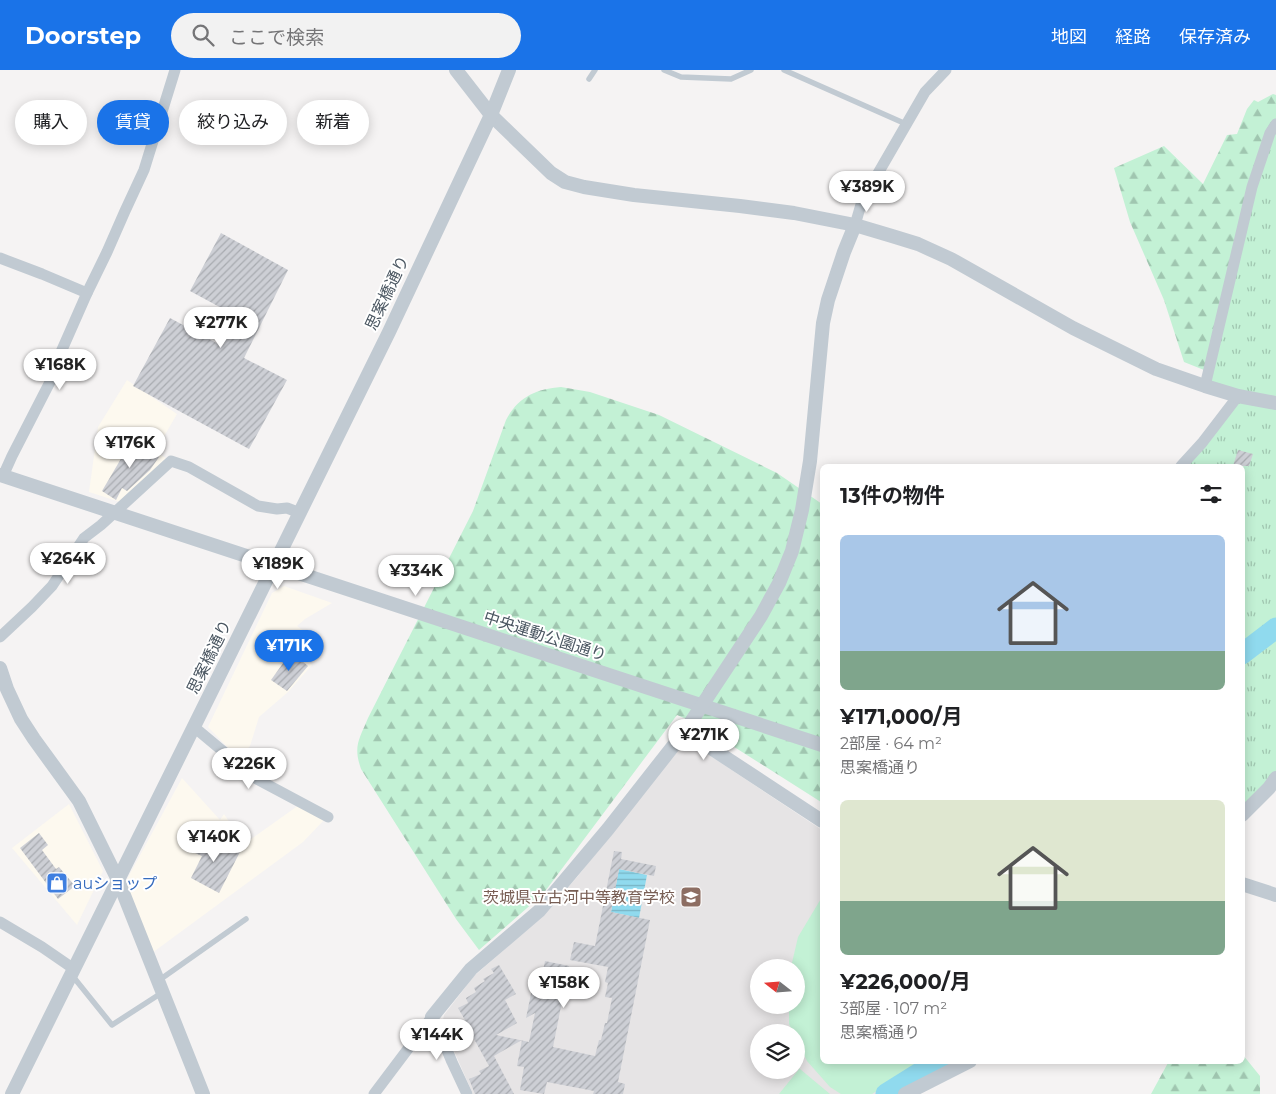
<!DOCTYPE html>
<html lang="ja">
<meta charset="utf-8">
<style>
:root{--surface:#fff;--page:#f2f2f2;--text:#202124;--muted:#757577;--accent:#1a73e8}
body{margin:0;font-family:Montserrat,"Noto Sans JP",sans-serif;background:var(--page);color:var(--text);height:100vh;display:flex;flex-direction:column;font-size:19px;white-space:nowrap}
*{box-sizing:border-box;margin:0}
p{font-size:16px;color:var(--muted)}
.icon{flex:none;width:28px;height:28px;fill:none;stroke:currentColor;stroke-width:2;stroke-linecap:round;stroke-linejoin:round}
.map{position:relative;flex:1;overflow:hidden}
.sheet{position:absolute;left:820px;top:394px;width:425px;height:600px;display:flex;flex-direction:column;background:var(--surface);border-radius:8px;box-shadow:0 2px 12px #0003}
.sheet>*{flex:none}
.banner{position:absolute;left:15px;top:30px;width:475px;height:45px;display:flex;gap:10px}
.needle{width:32px;rotate:287deg}
.fabs{position:absolute;left:750px;top:889px;display:grid;gap:10px}
.fabs a{display:grid;place-items:center;width:55px;height:55px;border-radius:50%;background:var(--surface);box-shadow:0 2px 12px #0003;font-size:25px}
.price{position:absolute;translate:-50% -42px;padding:0 11px;border-radius:18px;background:#fff;color:#222;font-size:16px;line-height:32px;filter:drop-shadow(0 1px 2px #0008)}
.price::after{content:'';position:absolute;left:50%;top:30px;width:15px;height:11px;margin-left:-8px;background:inherit;clip-path:polygon(0 0,100% 0,50% 100%)}
.price.active{background:var(--accent);color:#fff}
ul{padding:0;list-style:none}
li{display:grid;align-content:center;gap:10px;height:265px;padding:0 20px}
li span{display:grid;place-items:center;height:155px;border-radius:8px;color:#555}
li>.icon{margin-inline-start:auto}
span .icon{width:90px;height:90px;fill:#fffc;stroke-width:1}
li b{font-size:21px}
h2{display:flex;justify-content:space-between;align-items:center;height:60px;padding:0 20px;font-size:21px}
.pill{padding:0 18px;border-radius:22px;background:var(--surface);box-shadow:0 2px 12px #0003;font-size:18px;line-height:45px}
.pill.active{background:var(--accent);color:#fff}
header{display:flex;align-items:center;gap:30px;box-sizing:border-box;height:70px;padding:0 25px;background:var(--accent);color:#fff}
header strong{font-size:24px}
nav{display:flex;gap:28px;margin-inline-start:auto;font-size:18px}
.search{width:350px;height:45px;background:var(--page);display:flex;align-items:center;gap:12px;box-sizing:border-box;padding:0 18px;border-radius:28px;color:var(--muted);font-size:19px}
.map>svg:first-child{display:block}
.commercial{fill:#fdf9ef}
.education{fill:#e6e4e5;fill-rule:evenodd}
.forest{fill:url(#forest-firs)}
.park{fill:url(#park-tufts)}
.pitch{fill:#c3f1d5}
.water{fill:url(#water-rules)}
.lines{fill:none;stroke-linecap:round;stroke-linejoin:round}
.river{stroke:#90daee;stroke-width:21}
.building{fill:url(#building-hatch)}
.service{stroke:#c1cad2;stroke-width:5.5}
.minor{stroke:#c1cad2;stroke-width:11}
.tertiary{stroke:#c1cad2;stroke-width:14}
.labels{text-anchor:middle;dominant-baseline:central;stroke-width:4;stroke-linejoin:round;paint-order:stroke}
.street-label{font-size:16px;fill:#4a5661;stroke:#fff}
.shop-label{font-size:16px;fill:#366cbe;stroke:#fff;text-anchor:start}
.education-label{font-size:16px;fill:#785e54;stroke:#fff;text-anchor:end}
</style>
<header>
<strong>Doorstep</strong>
<div class="search"><svg class="icon" aria-label="search" viewBox="0 0 24 24"><circle cx="10" cy="10" r="6"/><path d="M15 15l6 6"/></svg>ここで検索</div>
<nav><a>地図</a><a>経路</a><a>保存済み</a></nav>
</header>
<div class="map">
<svg width="1276" height="1024" viewBox="0 0 1276 1024">
<defs>
<pattern id="forest-firs" width="22" height="20" patternUnits="userSpaceOnUse" patternTransform="scale(1.25)"><rect width="22" height="20" fill="#c3f1d5"/><path d="M5 1l3.5 6h-7zM16 11l3.5 6h-7z" fill="#a0c6b0"/></pattern>
<pattern id="park-tufts" width="24" height="20" patternUnits="userSpaceOnUse" patternTransform="scale(1.25)"><rect width="24" height="20" fill="#c3f1d5"/><path d="M3 7l-1-3M5 7V3M7 7l1-3M15 17l-1-3M17 17v-4M19 17l1-3" fill="none" stroke="#a0c6b0"/></pattern>
<pattern id="water-rules" width="6" height="5" patternUnits="userSpaceOnUse" patternTransform="scale(1.25)"><rect width="6" height="5" fill="#90daee"/><path d="M0 2.5h6" fill="none" stroke="#78b4c4"/></pattern>
<pattern id="building-hatch" width="6" height="6" patternUnits="userSpaceOnUse" patternTransform="scale(1.25)"><rect width="6" height="6" fill="#cdcfd5"/><path d="M-1 1l2-2M0 6l6-6M5 7l2-2" fill="none" stroke="#a8abb0"/></pattern>
</defs>
<rect width="100%" height="100%" fill="#f5f3f3"/>
<g class="commercial">
<polygon points="127,310 177,344 155,382 166,388 120,432 89,422 98,357"/>
<polygon points="284,516 332,533 305,549 297,556 323,575 309,592 312,595 288,622 259,647 250,676 239,689 208,657 272,523"/>
<polygon points="182,708 220,750 224,744 244,774 299,735 324,750 303,772 152,883 125,813"/>
<polygon points="69,734 103,801 77,855 12,778"/>
</g>
<path class="education" d="M685,669L822,760V991H940L913,1003L880,1024H473L442,954L444,945L474,906L542,847L578,806ZM759,898H796V935H759ZM759,962H796V1000H759Z"/>
<g class="forest">
<polygon points="1273,24 1276,25 1276,169 1209,302 1184,292 1164,230 1130,152 1114,98 1164,76 1203,114 1227,65 1237,64 1247,39 1254,30 1258,32"/>
<path d="M561,317L590,322L659,345L777,403L822,434V731L821,732L698,654L677,645L543,824L479,880L456,849L361,699C353,676 359,670 368,648L473,441L506,350C518,327 536,319 561,317Z"/>
<polygon points="1243,985 1260,1006 1260,1024 1151,1024 1169,991 1242,991"/>
</g>
<polygon class="park" points="1276,55 1276,709 1243,745 1242,396 1181,396 1238,326 1208,317 1270,63"/>
<g class="pitch">
<polygon points="822,827 822,991 925,991 872,1024 841,1024 830,1017 807,991 796,969 796,962 793,962 789,954 789,935 796,935 796,898 791,897 798,867"/>
<polygon points="800,998 800,999 830,1024 779,1024"/>
</g>
<polygon class="water" points="619,799 647,805 639,848 611,842"/>
<g class="lines">
<g class="river">
<polyline points="1242,584 1276,558"/>
<polyline points="886,1024 918,1004 948,991"/>
</g>
</g>
<g class="building">
<polygon points="221,163 288,200 244,288 287,310 249,379 133,316 170,248 222,276 238,247 190,221"/>
<polygon points="132,370 159,387 150,400 127,421 122,418 116,430 102,421"/>
<polygon points="1238,380 1253,384 1249,396 1233,396"/>
<polygon points="291,582 308,596 287,621 271,610"/>
<polygon points="39,763 48,775 42,780 56,799 59,797 75,816 58,829 20,778"/>
<polygon points="195,766 226,782 231,772 243,776 219,823 191,808 202,786 188,780"/>
<polygon points="614,781 622,782 621,789 656,796 654,806 619,799 611,842 650,850 618,1012 625,1014 623,1024 593,1024 594,1021 547,1012 544,1024 520,1020 524,997 517,996 522,970 494,986 514,1024 475,1024 469,1009 481,1004 479,1001 489,996 469,960 460,963 456,954 465,950 458,938 468,933 466,928 476,922 474,918 485,911 483,909 494,903 491,899 499,895 516,924 505,930 517,953 496,965 529,972 535,943 526,948 533,914 540,915 545,891 569,896 553,977 595,986 599,970 601,970 605,953 607,953 612,928 605,927 608,913 605,912 608,897 570,890 574,872 595,876"/>
</g>
<g class="lines">
<g class="service">
<polyline points="664,0 681,7 731,9 751,0"/>
<polyline points="784,0 906,54"/>
<polyline points="589,9 595,0"/>
<polyline points="71,904 112,955 163,922"/>
<polyline points="158,911 246,849"/>
</g>
<g class="minor">
<polyline points="855,155 862,131 925,22 946,0"/>
<polyline points="0,188 42,204 87,223"/>
<polyline points="1205,316 1252,117 1270,63 1276,54"/>
<polyline points="1181,396 1202,373 1238,326"/>
<polyline points="3,406 12,386 51,310 61,282 87,223 107,182 125,141 144,100 175,0"/>
<polyline points="0,567 32,537 52,516 84,468 101,455 171,391 189,397 258,436 277,439 287,438 300,443"/>
<polyline points="194,657 255,708 328,747"/>
<polyline points="0,852 42,877 74,899"/>
<polyline points="374,1024 432,947 439,961 452,992 467,1024"/>
</g>
<g class="tertiary">
<polyline points="456,0 491,45 551,103 565,112 584,117 634,125 740,136 794,143 855,155 892,166 918,174 951,189 1073,258 1156,299 1205,316 1238,326 1276,333"/>
<polyline points="0,405 822,675"/>
<polyline points="0,598 7,619 21,649 34,669 79,731 118,810 203,1024"/>
<polyline points="685,661 822,751"/>
<polyline points="1242,745 1269,718 1276,708"/>
<polyline points="1242,814 1276,825"/>
<polyline points="432,947 471,899 539,841 608,759 685,661 761,546 779,513 792,481 802,440 810,391 823,253 828,230 844,182 855,155"/>
<polyline points="12,1024 274,495 389,262 491,45 509,0"/>
<polyline points="905,1024 970,991"/>
</g>
</g>
<defs>
<g id="shop-square" transform="scale(1.125)"><rect x="-9" y="-9" width="18" height="18" rx="4" fill="#3f7fe0" stroke="#fff"/><path d="M-5-2.5h2.3a2.7 3.5 0 0 1 5.4 0H5L5.5 6h-11ZM-1.5-2.5h3a1.5 2.3 0 0 0-3 0Z" fill="#fff"/></g>
<g id="school-square" transform="scale(1.125)"><rect x="-9" y="-9" width="18" height="18" rx="4" fill="#8d6e63" stroke="#fff"/><path d="M0-5L7-2L0 1L-7-2ZM-4 1L0 2.5L4 1V4Q0 6-4 4Z" fill="#fff"/></g>
</defs>
<g fill-rule="evenodd">
<use href="#shop-square" x="57" y="813"/>
<use href="#school-square" x="691" y="827"/>
</g>
<g class="labels">
<g class="street-label">
<text transform="translate(387 223) rotate(-65)">思案橋通り</text>
<text transform="translate(545 566) rotate(18)">中央運動公園通り</text>
<text transform="translate(209 587) rotate(-64)">思案橋通り</text>
</g>
<g class="shop-label">
<text x="73" y="813">auショップ</text>
</g>
<g class="education-label">
<text x="675" y="827">茨城県立古河中等教育学校</text>
</g>
</g>
</svg>
<div class="fabs">
<a><svg class="needle" viewBox="-14 -14 28 28"><path d="M0-13l5 13h-10z" fill="#e53935"/><path d="M0 13l5-13h-10z" fill="#757577"/></svg></a>
<a><svg class="icon" aria-label="layers" viewBox="0 0 24 24"><path d="M12 4l9 5-9 5-9-5zM3 14l9 5 9-5"/></svg></a>
</div>
<b class="price" style="left:867px;top:143px">¥389K</b>
<b class="price" style="left:221px;top:279px">¥277K</b>
<b class="price" style="left:60px;top:321px">¥168K</b>
<b class="price" style="left:130px;top:399px">¥176K</b>
<b class="price" style="left:68px;top:515px">¥264K</b>
<b class="price" style="left:278px;top:520px">¥189K</b>
<b class="price" style="left:416px;top:527px">¥334K</b>
<b class="price active" style="left:289px;top:602px">¥171K</b>
<b class="price" style="left:704px;top:691px">¥271K</b>
<b class="price" style="left:249px;top:720px">¥226K</b>
<b class="price" style="left:214px;top:793px">¥140K</b>
<b class="price" style="left:564px;top:939px">¥158K</b>
<b class="price" style="left:437px;top:991px">¥144K</b>
<div class="banner">
<a class="pill">購入</a>
<a class="pill active">賃貸</a>
<a class="pill">絞り込み</a>
<a class="pill">新着</a>
</div>
<section class="sheet">
<h2>13件の物件<svg class="icon" aria-label="filters" viewBox="0 0 24 24"><path d="M4 7h16M4 17h16"/><circle cx="9" cy="7" r="2"/><circle cx="15" cy="17" r="2"/></svg></h2>
<ul>
<li><span style="background:linear-gradient(#a9c7e8 75%,#7fa58c 0)"><svg class="icon" aria-label="home" viewBox="0 0 24 24"><path d="M3 11l9-7 9 7M6 9v11h12V9"/></svg></span><div><b>¥171,000/月</b><p>2部屋 · 64 m²</p><p>思案橋通り</p></div></li>
<li><span style="background:linear-gradient(#dfe7d0 65%,#7fa58c 0)"><svg class="icon" aria-label="home" viewBox="0 0 24 24"><path d="M3 11l9-7 9 7M6 9v11h12V9"/></svg></span><div><b>¥226,000/月</b><p>3部屋 · 107 m²</p><p>思案橋通り</p></div></li>
</ul>
</section>
</div>
